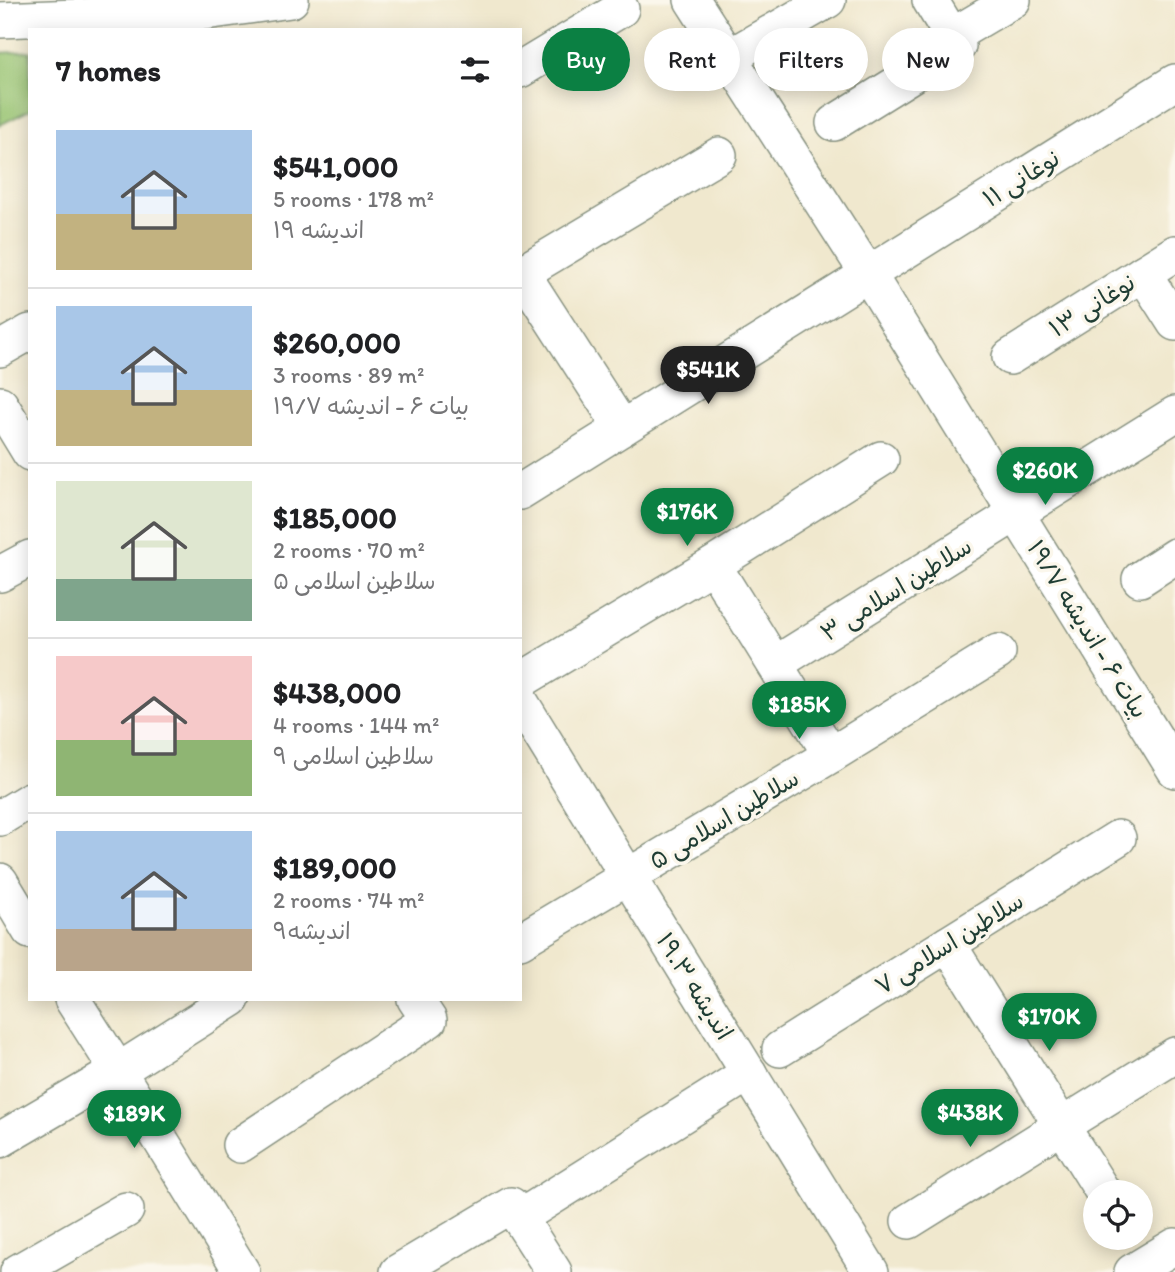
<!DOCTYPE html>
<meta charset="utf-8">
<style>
:root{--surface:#fff;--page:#f6f6f6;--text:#202124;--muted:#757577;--line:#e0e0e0;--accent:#0b8043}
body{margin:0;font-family:Itim,"Playpen Sans Arabic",sans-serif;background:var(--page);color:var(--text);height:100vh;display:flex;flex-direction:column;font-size:26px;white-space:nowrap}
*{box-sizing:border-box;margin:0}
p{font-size:23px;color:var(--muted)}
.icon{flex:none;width:38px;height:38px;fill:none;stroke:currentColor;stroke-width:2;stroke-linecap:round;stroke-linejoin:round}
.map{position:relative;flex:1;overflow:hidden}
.drawer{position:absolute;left:28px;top:28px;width:494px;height:973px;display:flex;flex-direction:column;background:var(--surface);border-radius:0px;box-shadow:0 4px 18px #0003}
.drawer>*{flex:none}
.banner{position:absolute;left:542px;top:28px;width:527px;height:63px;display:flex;gap:14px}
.buttons{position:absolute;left:1083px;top:1180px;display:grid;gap:14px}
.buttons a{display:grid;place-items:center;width:70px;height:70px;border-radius:50%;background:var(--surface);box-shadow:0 4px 18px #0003;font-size:35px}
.price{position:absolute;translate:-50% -60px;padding:0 16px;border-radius:24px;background:var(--accent);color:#fff;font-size:23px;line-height:46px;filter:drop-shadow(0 2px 4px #0008)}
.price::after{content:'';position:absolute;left:50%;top:42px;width:21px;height:16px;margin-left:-10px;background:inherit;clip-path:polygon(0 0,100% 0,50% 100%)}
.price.active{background:#222;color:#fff}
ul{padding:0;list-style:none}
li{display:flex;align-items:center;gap:21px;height:175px;padding:0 28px}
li+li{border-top:2px solid var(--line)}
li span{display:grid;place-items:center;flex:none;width:196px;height:140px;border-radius:0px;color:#555}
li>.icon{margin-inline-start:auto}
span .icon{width:84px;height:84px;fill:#fffc;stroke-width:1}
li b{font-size:30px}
h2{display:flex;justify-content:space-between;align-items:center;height:84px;padding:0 28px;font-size:30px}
.chip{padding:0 24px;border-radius:32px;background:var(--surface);box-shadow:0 4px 18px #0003;font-size:24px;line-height:63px}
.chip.active{background:var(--accent);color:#fff}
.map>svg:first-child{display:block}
.green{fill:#96c370;stroke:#5a8052;stroke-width:2}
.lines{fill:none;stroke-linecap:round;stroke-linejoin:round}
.minor-casing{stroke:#889281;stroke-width:38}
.minor{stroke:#fff;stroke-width:35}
.labels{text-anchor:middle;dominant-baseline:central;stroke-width:7;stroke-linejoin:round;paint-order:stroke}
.street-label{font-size:24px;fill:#1f3d34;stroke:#fbf7ec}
</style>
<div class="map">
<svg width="1175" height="1272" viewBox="0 0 1175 1272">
<rect width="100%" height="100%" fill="#fbf7ec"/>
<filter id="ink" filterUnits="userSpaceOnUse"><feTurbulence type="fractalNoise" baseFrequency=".0143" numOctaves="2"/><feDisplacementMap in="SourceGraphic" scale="14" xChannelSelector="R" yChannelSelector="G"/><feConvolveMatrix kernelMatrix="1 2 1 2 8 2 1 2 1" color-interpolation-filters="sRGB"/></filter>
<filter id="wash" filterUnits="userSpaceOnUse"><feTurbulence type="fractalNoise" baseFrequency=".00686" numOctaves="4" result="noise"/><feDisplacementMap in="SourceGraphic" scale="28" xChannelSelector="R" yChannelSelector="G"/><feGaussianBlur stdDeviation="1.57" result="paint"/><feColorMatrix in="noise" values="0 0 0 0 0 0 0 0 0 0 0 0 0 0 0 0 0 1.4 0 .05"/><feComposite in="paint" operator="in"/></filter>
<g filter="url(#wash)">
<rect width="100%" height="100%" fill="#f0e8ce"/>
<polygon class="green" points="30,51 30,110 0,125 0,53"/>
</g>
<g filter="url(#ink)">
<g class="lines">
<g class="minor-casing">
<g id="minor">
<polyline points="692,0 868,274 1175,770"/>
<polyline points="0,20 205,12 291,0"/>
<polyline points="952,36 1013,0"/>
<polyline points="729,57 828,0"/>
<polyline points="520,70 621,9"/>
<polyline points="834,123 958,46 930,0"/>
<polyline points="520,270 622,428"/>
<polyline points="1143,273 1175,323"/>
<polyline points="520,274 719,155"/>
<polyline points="0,349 30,332"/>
<polyline points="1010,357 1175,253"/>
<polyline points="0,404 30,453"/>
<polyline points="520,492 1175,82"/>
<polyline points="713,565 831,755"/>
<polyline points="0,574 30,558"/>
<polyline points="1140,579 1175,556"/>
<polyline points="775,664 1175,414"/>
<polyline points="520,681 713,565 881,459"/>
<polyline points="520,701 871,1272"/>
<polyline points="0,818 30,800"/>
<polyline points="0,881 30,931"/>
<polyline points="520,941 831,755 998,652"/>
<polyline points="948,944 1103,1192"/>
<polyline points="72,999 118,1071 242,1272"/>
<polyline points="780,1049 1118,838"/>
<polyline points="0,1140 118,1071 232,999"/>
<polyline points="240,1145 429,1020 415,999"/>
<polyline points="519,1218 749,1073"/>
<polyline points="909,1221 1175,1055"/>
<polyline points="18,1272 126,1210"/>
<polyline points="398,1272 511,1205 554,1272"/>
<polyline points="1132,1272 1175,1246"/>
</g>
</g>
<use href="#minor" class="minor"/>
</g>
</g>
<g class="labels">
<g class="street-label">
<text transform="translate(1021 178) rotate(-32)">نوغانی ۱۱</text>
<text transform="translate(1092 305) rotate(-32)">نوغانی ۱۳</text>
<text transform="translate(896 589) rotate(-32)">سلاطین اسلامی ۳</text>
<text transform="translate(1088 629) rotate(58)">بیات ۶ - اندیشه ۱۹/۷</text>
<text transform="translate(724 819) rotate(-31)">سلاطین اسلامی ۵</text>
<text transform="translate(949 943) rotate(-32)">سلاطین اسلامی ۷</text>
<text transform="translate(695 986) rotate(58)">اندیشه ۱۹.۳</text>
</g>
</g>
</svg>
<div class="buttons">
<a><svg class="icon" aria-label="locate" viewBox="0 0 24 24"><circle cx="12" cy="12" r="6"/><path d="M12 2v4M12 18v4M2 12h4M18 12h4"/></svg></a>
</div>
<b class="price active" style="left:708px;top:406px">$541K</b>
<b class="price" style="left:1045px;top:507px">$260K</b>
<b class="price" style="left:687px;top:548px">$176K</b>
<b class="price" style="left:799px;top:741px">$185K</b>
<b class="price" style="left:1049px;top:1053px">$170K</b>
<b class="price" style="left:970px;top:1149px">$438K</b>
<b class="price" style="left:134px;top:1150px">$189K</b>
<div class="banner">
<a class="chip active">Buy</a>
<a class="chip">Rent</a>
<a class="chip">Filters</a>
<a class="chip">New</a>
</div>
<section class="drawer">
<h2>7 homes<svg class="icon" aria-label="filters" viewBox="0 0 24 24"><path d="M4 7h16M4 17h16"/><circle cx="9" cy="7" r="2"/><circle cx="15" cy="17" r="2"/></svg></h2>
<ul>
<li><span style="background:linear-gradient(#a9c7e8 60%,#c2b280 0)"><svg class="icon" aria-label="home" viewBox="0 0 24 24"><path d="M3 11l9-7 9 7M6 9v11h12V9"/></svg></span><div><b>$541,000</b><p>5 rooms · 178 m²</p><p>اندیشه ۱۹</p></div></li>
<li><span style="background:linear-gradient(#a9c7e8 60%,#c2b280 0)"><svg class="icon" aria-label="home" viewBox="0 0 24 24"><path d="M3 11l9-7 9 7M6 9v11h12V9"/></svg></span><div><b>$260,000</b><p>3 rooms · 89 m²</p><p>بیات ۶ - اندیشه ۱۹/۷</p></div></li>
<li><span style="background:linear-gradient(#dfe7d0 70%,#7fa58c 0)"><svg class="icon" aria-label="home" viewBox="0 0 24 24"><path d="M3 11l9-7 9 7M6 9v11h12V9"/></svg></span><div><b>$185,000</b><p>2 rooms · 70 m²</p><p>سلاطین اسلامی ۵</p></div></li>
<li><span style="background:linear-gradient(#f6c9c9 60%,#8fb573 0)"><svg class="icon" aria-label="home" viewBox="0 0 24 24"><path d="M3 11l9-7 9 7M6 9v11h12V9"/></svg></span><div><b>$438,000</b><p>4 rooms · 144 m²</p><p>سلاطین اسلامی ۹</p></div></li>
<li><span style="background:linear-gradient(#a9c7e8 70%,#b9a48a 0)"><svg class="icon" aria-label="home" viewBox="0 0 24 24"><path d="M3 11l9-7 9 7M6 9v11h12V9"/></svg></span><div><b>$189,000</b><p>2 rooms · 74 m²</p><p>اندیشه۹</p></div></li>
</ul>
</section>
</div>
